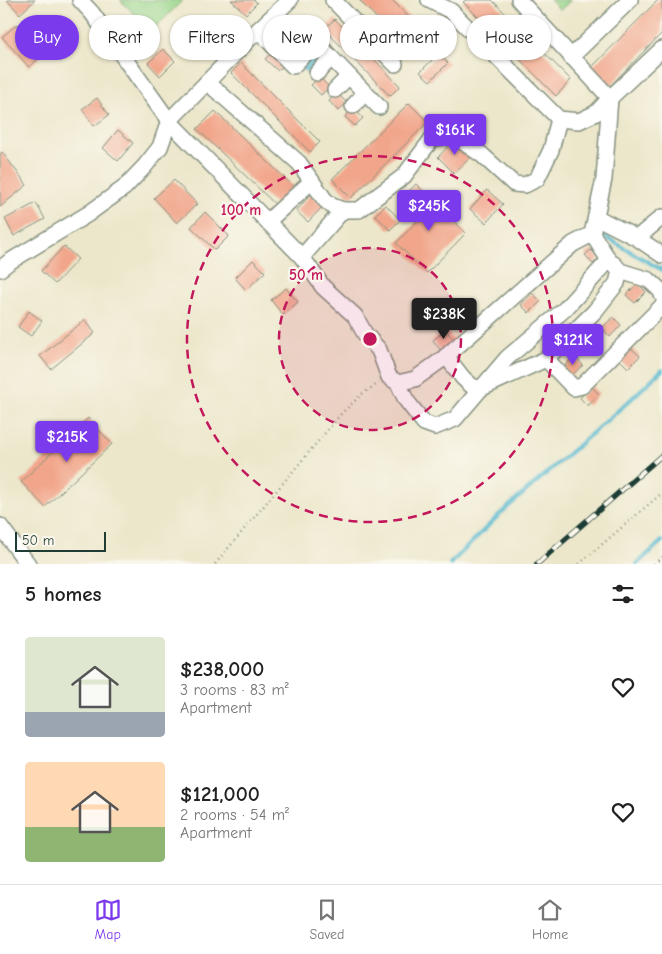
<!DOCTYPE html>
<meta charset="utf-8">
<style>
:root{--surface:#fff;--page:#f6f6f6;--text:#222;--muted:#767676;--line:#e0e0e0;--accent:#7c3aed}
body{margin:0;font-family:"Comic Neue",sans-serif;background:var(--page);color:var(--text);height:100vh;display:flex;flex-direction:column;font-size:19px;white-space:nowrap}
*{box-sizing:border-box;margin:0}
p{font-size:16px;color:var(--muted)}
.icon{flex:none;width:28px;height:28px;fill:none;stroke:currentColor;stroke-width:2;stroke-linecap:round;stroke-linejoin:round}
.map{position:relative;height:564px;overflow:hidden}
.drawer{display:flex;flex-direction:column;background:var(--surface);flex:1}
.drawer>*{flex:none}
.guide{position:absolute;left:15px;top:15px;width:632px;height:45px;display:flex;gap:10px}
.scale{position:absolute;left:15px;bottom:12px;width:91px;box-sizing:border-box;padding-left:5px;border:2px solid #1f3d34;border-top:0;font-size:14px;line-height:18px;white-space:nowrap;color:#1f3d34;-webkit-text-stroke:4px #fbf7ec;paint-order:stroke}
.price{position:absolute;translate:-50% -42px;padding:0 11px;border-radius:5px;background:var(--accent);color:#fff;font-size:16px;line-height:32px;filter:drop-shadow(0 1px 2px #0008)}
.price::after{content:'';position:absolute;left:50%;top:30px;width:15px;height:11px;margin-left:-8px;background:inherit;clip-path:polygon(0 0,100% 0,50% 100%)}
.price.active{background:#222;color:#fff}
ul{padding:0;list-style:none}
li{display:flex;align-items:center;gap:15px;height:125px;padding:0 25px}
li span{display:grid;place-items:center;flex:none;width:140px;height:100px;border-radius:5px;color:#555}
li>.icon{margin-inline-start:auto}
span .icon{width:60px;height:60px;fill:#fffc;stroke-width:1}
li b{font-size:21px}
h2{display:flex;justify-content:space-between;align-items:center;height:60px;padding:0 25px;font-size:21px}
.pill{padding:0 18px;border-radius:22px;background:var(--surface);box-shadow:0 1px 4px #0004;font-size:18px;line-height:45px}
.pill.active{background:var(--accent);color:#fff}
.tabs{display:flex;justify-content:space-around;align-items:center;height:70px;border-top:1px solid var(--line);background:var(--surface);font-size:14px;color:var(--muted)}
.tabs a{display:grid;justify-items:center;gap:2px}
.tabs .active{color:var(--accent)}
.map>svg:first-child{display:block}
.green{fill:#97d58a;stroke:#5b895f}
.water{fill:#51b8cf;stroke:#387a82}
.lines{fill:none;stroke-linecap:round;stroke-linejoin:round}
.stream{stroke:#51b8cf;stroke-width:4}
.building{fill:#f1a68b}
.minor-casing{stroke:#869280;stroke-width:18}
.path{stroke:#869280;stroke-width:2.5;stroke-dasharray:1 4;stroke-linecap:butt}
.minor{stroke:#fff;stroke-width:15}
.rail-casing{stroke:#1f3d34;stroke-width:5.5}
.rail{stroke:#fbf7ec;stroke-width:4;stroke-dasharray:11;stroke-linecap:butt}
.ring{fill:none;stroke:#c2185b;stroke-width:2.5;stroke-dasharray:9 6}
.centre{fill:#c2185b;stroke:#fbf7ec;stroke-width:2.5}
.ring-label{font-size:15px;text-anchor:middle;font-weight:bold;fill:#c2185b;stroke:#fbf7ec;stroke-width:4.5;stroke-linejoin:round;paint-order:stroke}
</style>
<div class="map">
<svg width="662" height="564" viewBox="0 0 662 564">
<rect width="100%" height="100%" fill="#fbf7ec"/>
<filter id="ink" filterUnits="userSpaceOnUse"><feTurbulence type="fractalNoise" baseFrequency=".02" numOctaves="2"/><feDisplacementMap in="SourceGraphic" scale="10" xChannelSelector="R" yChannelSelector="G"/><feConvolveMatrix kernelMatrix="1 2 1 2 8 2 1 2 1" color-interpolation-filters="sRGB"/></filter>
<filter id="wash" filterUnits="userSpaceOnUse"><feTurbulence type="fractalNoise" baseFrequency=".0096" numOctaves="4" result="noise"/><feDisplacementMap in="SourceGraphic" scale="20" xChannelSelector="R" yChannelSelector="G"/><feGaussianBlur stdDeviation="1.12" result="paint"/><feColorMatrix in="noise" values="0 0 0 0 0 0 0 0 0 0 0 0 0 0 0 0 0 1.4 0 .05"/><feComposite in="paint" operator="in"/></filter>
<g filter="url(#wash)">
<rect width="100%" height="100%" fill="#ece7cb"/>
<g class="green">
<polygon points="120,0 183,0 152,31"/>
<polygon points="550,0 571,0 560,10"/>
</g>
<polygon class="water" points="313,54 320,60 306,73 300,67"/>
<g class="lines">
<g class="stream">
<polyline points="602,235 662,270"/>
<polyline points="450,564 500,514 629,401 662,370"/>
<polyline points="637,564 662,541"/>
</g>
</g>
<g id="blocks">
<g class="building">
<polygon points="7,0 35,0 20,14"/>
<polygon points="231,0 254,0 257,3 246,14"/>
<polygon points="359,0 392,0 433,41 416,58"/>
<polygon points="466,0 492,0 571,80 556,96 463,2"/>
<polygon points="658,0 662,0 662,33 607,89 589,70"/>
<polygon points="203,18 216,31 202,44 189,30"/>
<polygon points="335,19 400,86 390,96 324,29"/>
<polygon points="17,24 44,54 29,67 2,37"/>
<polygon points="293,32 306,46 293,58 280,45"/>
<polygon points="163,49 175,61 160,76 148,63"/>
<polygon points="272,52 285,64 278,71 265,59"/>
<polygon points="438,54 448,63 430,81 420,72"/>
<polygon points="241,63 320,142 310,152 231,73"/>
<polygon points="319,77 329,87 321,95 311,85"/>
<polygon points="337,93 347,103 338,111 329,101"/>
<polygon points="97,98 109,115 94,126 82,109"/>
<polygon points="409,103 428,122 351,198 332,179"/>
<polygon points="353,108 363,118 355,126 345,117"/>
<polygon points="215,111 294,187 277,206 197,129"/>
<polygon points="118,130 133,143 118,161 103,148"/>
<polygon points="455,139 472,156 454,173 438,157"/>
<polygon points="2,152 27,185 0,207 0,154"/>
<polygon points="174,180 197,204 177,223 154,198"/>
<polygon points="416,184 466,233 427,273 396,243 423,215 404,196"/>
<polygon points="487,190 503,204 486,223 470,209"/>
<polygon points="311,194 323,206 308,222 296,211"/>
<polygon points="36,203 45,219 14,236 5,219"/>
<polygon points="386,205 400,220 390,230 375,215"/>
<polygon points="205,212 229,236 215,250 191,227"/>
<polygon points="64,246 78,259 55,284 41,271"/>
<polygon points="591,250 599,258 593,264 585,255"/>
<polygon points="253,260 265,272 246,290 235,278"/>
<polygon points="638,283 646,292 635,303 626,295"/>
<polygon points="286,288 298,302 283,315 271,300"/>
<polygon points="532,293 541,301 529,313 521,305"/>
<polygon points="29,311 42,321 31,336 18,327"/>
<polygon points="613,317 621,325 610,337 602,328"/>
<polygon points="85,320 95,333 51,369 40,356"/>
<polygon points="446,330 454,341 441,351 433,340"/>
<polygon points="631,348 640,356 628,368 620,360"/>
<polygon points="574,356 583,365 571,376 563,368"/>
<polygon points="591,386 599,394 588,406 580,398"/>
<polygon points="88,418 112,444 45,507 21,482"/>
</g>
</g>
</g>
<g filter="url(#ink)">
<use href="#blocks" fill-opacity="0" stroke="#869280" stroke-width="1"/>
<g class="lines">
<g class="minor-casing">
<g id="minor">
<polyline points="80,0 92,13 169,121 302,257 323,287 355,316 365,334 379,350 389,377 398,383 415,379 444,358 573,244 592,234 604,179 610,98 519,0"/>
<polyline points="333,0 395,64"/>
<polyline points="429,0 451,11 559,119 579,121 596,113 610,98 662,49"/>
<polyline points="258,30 293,66 316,42 379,107"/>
<polyline points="571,57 630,0"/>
<polyline points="317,73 331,58"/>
<polyline points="207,82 299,163 325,200 332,206 343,210 359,210 404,176 432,139 453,135 482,155 514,184 525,185 537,179 551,150 559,119"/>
<polyline points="335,90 349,76"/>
<polyline points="353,106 365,93"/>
<polyline points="596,217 637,238 662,255"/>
<polyline points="267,222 312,181"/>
<polyline points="637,238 662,217"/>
<polyline points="302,257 343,210"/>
<polyline points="614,264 620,271 649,280 661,291 662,295"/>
<polyline points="0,269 9,262 88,214 124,188 145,166 160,147 169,121 258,30 290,0"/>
<polyline points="446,356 463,378 473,387 482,388 546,359 595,311 617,283 620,271"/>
<polyline points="546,359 574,388 582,386 662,306"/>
<polyline points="398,383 406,400 424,423 435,427 455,419 507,358 565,309 609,260 592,234"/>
<polyline points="0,526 28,564"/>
</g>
</g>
<g class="path">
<polyline points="215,564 341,414 362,394 379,383"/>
<polyline points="579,564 662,493"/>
<polyline points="654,564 662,557"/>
</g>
<use href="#minor" class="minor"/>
<g class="rail-casing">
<polyline id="rail" points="537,564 662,455"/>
</g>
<use href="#rail" class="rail"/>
</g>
</g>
<circle cx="370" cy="339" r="91" fill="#c2185b" fill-opacity=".12"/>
<g class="ring">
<circle cx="370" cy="339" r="91"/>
<circle cx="370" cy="339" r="183"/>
</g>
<circle cx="370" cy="339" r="8" class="centre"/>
<g class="ring-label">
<text x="241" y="215">100 m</text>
<text x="306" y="280">50 m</text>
</g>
</svg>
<div class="scale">50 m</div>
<b class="price" style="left:455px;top:156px">$161K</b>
<b class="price" style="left:429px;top:232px">$245K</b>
<b class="price active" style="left:444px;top:340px">$238K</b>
<b class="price" style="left:573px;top:366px">$121K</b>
<b class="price" style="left:67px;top:463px">$215K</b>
<div class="guide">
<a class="pill active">Buy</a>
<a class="pill">Rent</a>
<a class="pill">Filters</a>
<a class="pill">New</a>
<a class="pill">Apartment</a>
<a class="pill">House</a>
</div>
</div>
<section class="drawer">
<h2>5 homes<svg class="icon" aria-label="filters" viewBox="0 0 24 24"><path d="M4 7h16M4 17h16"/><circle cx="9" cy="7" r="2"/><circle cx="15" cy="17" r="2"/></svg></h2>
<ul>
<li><span style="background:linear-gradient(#dfe7d0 75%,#9aa5b1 0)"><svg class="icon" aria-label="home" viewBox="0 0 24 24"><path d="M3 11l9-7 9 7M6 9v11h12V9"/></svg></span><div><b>$238,000</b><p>3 rooms · 83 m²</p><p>Apartment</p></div><svg class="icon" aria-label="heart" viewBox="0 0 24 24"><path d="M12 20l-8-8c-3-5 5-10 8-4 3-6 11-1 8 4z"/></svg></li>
<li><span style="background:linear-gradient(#ffd9b3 65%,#8fb573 0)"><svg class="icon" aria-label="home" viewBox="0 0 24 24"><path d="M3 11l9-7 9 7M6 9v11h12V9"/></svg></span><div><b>$121,000</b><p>2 rooms · 54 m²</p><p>Apartment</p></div><svg class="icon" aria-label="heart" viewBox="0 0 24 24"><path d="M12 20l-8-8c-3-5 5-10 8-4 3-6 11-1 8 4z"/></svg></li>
</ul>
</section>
<nav class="tabs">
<a class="active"><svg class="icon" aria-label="map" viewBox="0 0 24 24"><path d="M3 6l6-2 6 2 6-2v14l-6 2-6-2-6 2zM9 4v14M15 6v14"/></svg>Map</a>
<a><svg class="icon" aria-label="saved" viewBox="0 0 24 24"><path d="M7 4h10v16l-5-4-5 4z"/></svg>Saved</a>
<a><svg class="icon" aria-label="home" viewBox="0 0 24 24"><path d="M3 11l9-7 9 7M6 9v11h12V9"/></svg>Home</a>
</nav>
